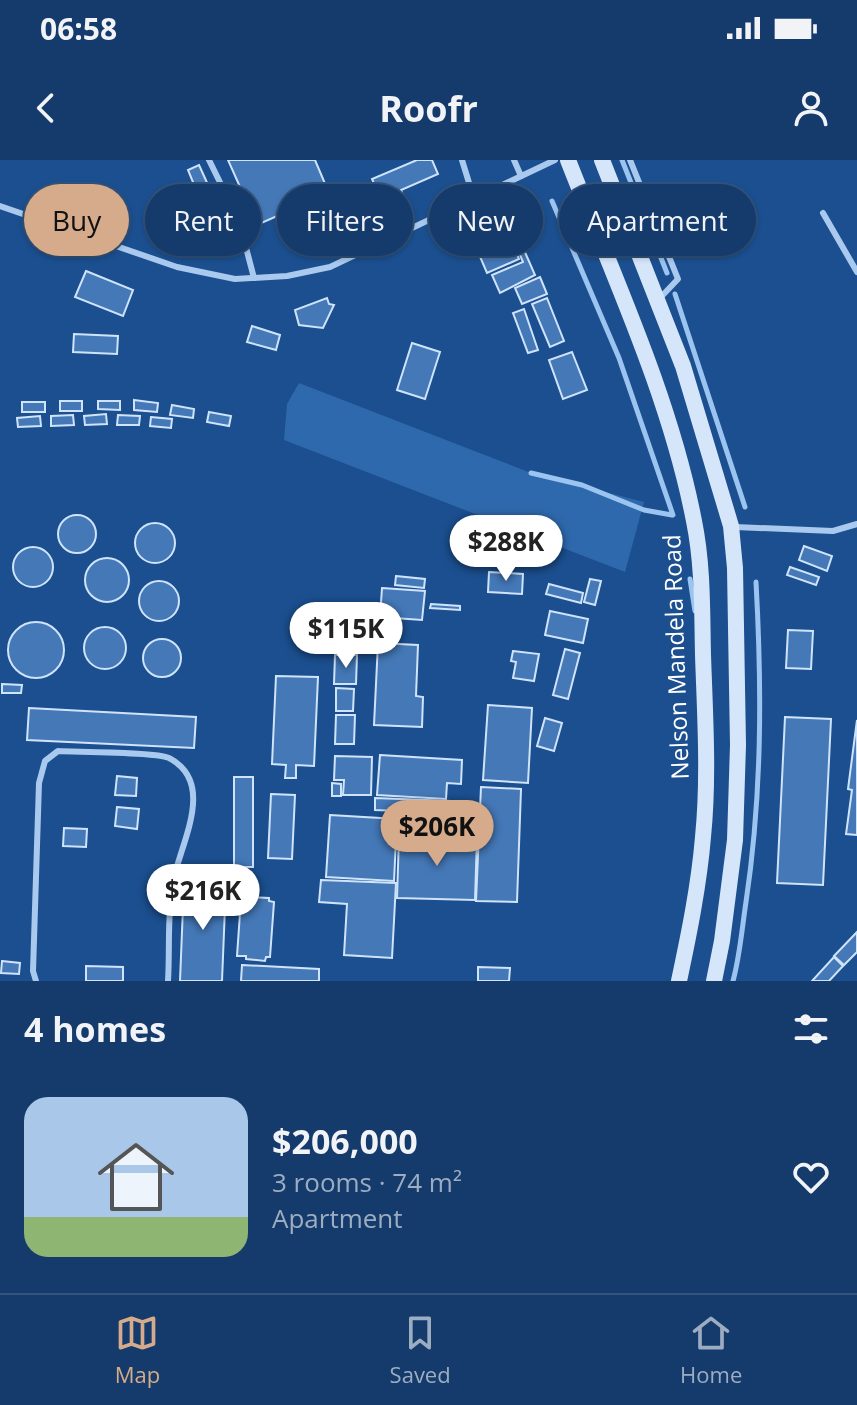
<!DOCTYPE html>
<meta charset="utf-8">
<style>
:root{--surface:#143b6b;--page:#214673;--text:#f1f3f6;--muted:#9dadc1;--line:#33557e;--accent:#d6ab8b}
body{margin:0;font-family:"Open Sans",sans-serif;background:var(--page);color:var(--text);height:100vh;display:flex;flex-direction:column;font-size:30px;white-space:nowrap}
*{box-sizing:border-box;margin:0}
p{font-size:26px;color:var(--muted)}
.icon{flex:none;width:44px;height:44px;fill:none;stroke:currentColor;stroke-width:2;stroke-linecap:round;stroke-linejoin:round}
.map{position:relative;height:821px;overflow:hidden}
.details{display:flex;flex-direction:column;background:var(--surface);flex:1}
.details>*{flex:none}
.banner{position:absolute;left:24px;top:24px;width:810px;height:72px;display:flex;gap:16px}
.price{position:absolute;translate:-50% -68px;padding:0 18px;border-radius:28px;background:#fff;color:#222;font-size:26px;line-height:52px;filter:drop-shadow(0 2px 4px #0008)}
.price::after{content:'';position:absolute;left:50%;top:48px;width:24px;height:18px;margin-left:-12px;background:inherit;clip-path:polygon(0 0,100% 0,50% 100%)}
.price.selected{background:var(--accent);color:#111}
ul{padding:0;list-style:none}
li{display:flex;align-items:center;gap:24px;height:200px;padding:0 24px}
li span{display:grid;place-items:center;flex:none;width:224px;height:160px;border-radius:24px;color:#555}
li>.icon{margin-inline-start:auto}
span .icon{width:96px;height:96px;fill:#fffc;stroke-width:1}
li b{font-size:34px}
h2{display:flex;justify-content:space-between;align-items:center;height:96px;padding:0 24px;font-size:34px}
.chip{padding:0 28px;border-radius:36px;background:var(--surface);box-shadow:0 2px 6px #0004,0 0 0 2px var(--line);font-size:28px;line-height:72px}
.chip.selected{background:var(--accent);color:#111}
.status{display:flex;justify-content:space-between;align-items:center;height:56px;padding:0 40px;background:var(--surface);direction:ltr}
.status svg{height:22px;fill:currentColor}
header{display:flex;justify-content:space-between;align-items:center;height:104px;padding:0 24px;background:var(--surface);font-size:36px;font-weight:700}
.menu{display:flex;justify-content:space-around;align-items:center;height:112px;border-top:2px solid var(--line);background:var(--surface);font-size:22px;color:var(--muted)}
.menu a{display:grid;justify-items:center;gap:4px}
.menu .selected{color:var(--accent)}
.map>svg:first-child{display:block}
.green{fill:#2e69ad}
.lines{fill:none;stroke-linecap:round;stroke-linejoin:round}
.stream{stroke:#9cc4f0;stroke-width:5}
.building{fill:#4478b7;stroke:#cfe3fa;stroke-width:2}
.service{stroke:#a9c9ee;stroke-width:6}
.secondary{stroke:#d6e6fa;stroke-width:16}
.labels{text-anchor:middle;dominant-baseline:central;stroke-width:8;stroke-linejoin:round;paint-order:stroke}
.street-label{font-size:24px;fill:#fff;stroke:#1b4f8f}
</style>
<div class="status"><b>06:58</b><svg viewBox="0 0 49 12"><path d="M0 12V9h3v3zM5 12V6h3v6zM10 12V3h3v9zM15 12V0h3v12zM26 1h20v11H26zM47 4h2v5h-2z"/></svg></div>
<header><svg class="icon" aria-label="back" viewBox="0 0 24 24"><path d="M15 5l-7 7 7 7"/></svg>Roofr<svg class="icon" aria-label="person" viewBox="0 0 24 24"><circle cx="12" cy="8" r="4"/><path d="M4 21q1-7 8-7t8 7"/></svg></header>
<div class="map">
<svg width="857" height="821" viewBox="0 0 857 821">
<rect width="100%" height="100%" fill="#1b4f8f"/>
<polygon class="green" points="299,223 531,313 644,342 625,412 284,280 287,244"/>
<g class="lines">
<g class="stream">
<polyline points="622,0 667,113"/>
<polyline points="552,41 619,198 673,355"/>
<polyline points="675,134 745,347"/>
<polyline points="531,313 582,325 644,350 672,355"/>
<polyline points="690,419 695,451"/>
<path d="M733,821C740,795 742,768 746,742C762,635 762,530 756,422"/>
</g>
</g>
<g class="building">
<polygon points="228,0 315,0 329,33 257,65"/>
<polygon points="417,0 432,0 438,14 401,30 403,35 395,38 393,32 390,34 392,39 383,43 372,19"/>
<polygon points="199,5 209,27 197,32 188,10"/>
<polygon points="188,26 200,54 190,58 179,30"/>
<polygon points="121,38 126,50 114,55 109,43"/>
<polygon points="83,40 108,42 107,55 82,53"/>
<polygon points="507,71 519,99 487,113 475,85"/>
<polygon points="517,74 535,115 500,133 492,115 523,102 512,76"/>
<polygon points="86,111 133,130 123,156 75,137"/>
<polygon points="540,117 547,134 522,144 515,128"/>
<polygon points="327,138 329,144 334,145 323,168 299,165 295,150"/>
<polygon points="547,138 564,181 550,187 532,144"/>
<polygon points="524,149 538,190 528,193 513,153"/>
<polygon points="252,166 280,175 276,190 247,182"/>
<polygon points="74,174 118,176 117,194 73,192"/>
<polygon points="412,183 440,192 425,239 397,230"/>
<polygon points="572,192 587,230 563,239 549,200"/>
<polygon points="134,240 158,243 157,252 134,250"/>
<rect x="60" y="241" width="22" height="10"/>
<polygon points="98,241 120,241 120,250 98,249"/>
<rect x="22" y="242" width="23" height="10"/>
<polygon points="172,245 194,249 193,258 170,255"/>
<polygon points="209,252 231,256 229,266 207,262"/>
<polygon points="106,254 107,264 85,265 84,256"/>
<polygon points="73,255 74,265 51,266 51,256"/>
<polygon points="118,255 140,256 139,265 117,265"/>
<polygon points="40,256 41,266 18,267 17,258"/>
<polygon points="151,257 172,259 171,268 150,266"/>
<circle cx="77" cy="374" r="19"/>
<circle cx="155" cy="383" r="20"/>
<polygon points="804,386 832,396 827,411 799,400"/>
<circle cx="33" cy="407" r="20"/>
<circle cx="107" cy="420" r="22"/>
<polygon points="790,407 819,417 816,425 787,415"/>
<polygon points="489,412 523,414 522,434 488,432"/>
<polygon points="396,416 425,419 424,428 395,425"/>
<polygon points="590,419 601,421 595,445 584,442"/>
<circle cx="159" cy="441" r="20"/>
<polygon points="549,424 583,433 581,443 546,434"/>
<polygon points="382,428 425,431 422,460 380,457"/>
<polygon points="431,444 460,446 460,450 430,448"/>
<polygon points="550,451 588,459 583,483 545,475"/>
<polygon points="311,461 319,461 318,491 309,491"/>
<circle cx="36" cy="490" r="28"/>
<circle cx="105" cy="488" r="21"/>
<polygon points="788,470 813,471 811,509 786,508"/>
<circle cx="162" cy="498" r="19"/>
<polygon points="378,483 418,485 416,536 423,537 422,567 374,565"/>
<polygon points="565,489 580,493 568,539 553,535"/>
<polygon points="513,491 539,494 534,521 513,518 516,502 511,501"/>
<polygon points="335,495 357,495 356,524 334,524"/>
<polygon points="276,516 318,517 314,606 296,605 296,618 285,618 286,605 272,604"/>
<polygon points="2,524 22,525 21,533 2,533"/>
<polygon points="336,528 354,529 353,551 336,551"/>
<polygon points="488,545 532,548 528,623 483,620"/>
<polygon points="29,548 196,557 194,588 27,580"/>
<polygon points="336,555 355,555 354,584 335,584"/>
<polygon points="785,557 831,559 823,725 777,723"/>
<polygon points="545,558 562,563 554,591 537,586"/>
<polygon points="857,560 857,675 846,674 852,630 848,629"/>
<polygon points="380,595 462,600 461,624 447,623 446,639 377,635"/>
<polygon points="335,596 372,597 371,635 343,635 344,620 334,620"/>
<polygon points="117,616 137,618 136,636 115,635"/>
<rect x="234" y="617" width="19" height="90"/>
<polygon points="332,623 341,624 341,636 332,636"/>
<polygon points="481,627 521,629 517,742 476,741"/>
<polygon points="271,634 295,635 292,699 268,698"/>
<polygon points="375,638 450,641 450,653 375,650"/>
<polygon points="117,647 139,649 137,669 115,666"/>
<polygon points="330,655 397,659 394,721 326,717"/>
<polygon points="64,668 87,669 86,687 63,686"/>
<polygon points="399,676 477,678 475,740 397,738"/>
<polygon points="232,715 251,715 250,729 232,729"/>
<polygon points="321,720 396,723 392,798 344,795 347,744 319,742"/>
<polygon points="184,722 226,723 222,821 180,821"/>
<polygon points="248,737 269,738 269,741 274,742 270,797 266,797 265,801 246,799 246,796 237,796 241,739 248,740"/>
<polygon points="857,772 857,792 844,805 834,796"/>
<polygon points="834,797 843,806 829,821 812,821"/>
<polygon points="2,801 20,803 19,814 1,813"/>
<polygon points="242,805 319,809 319,821 241,821"/>
<polygon points="86,806 123,807 123,821 86,821"/>
<polygon points="478,807 510,808 509,821 478,821"/>
</g>
<g class="lines">
<g class="service">
<polyline points="209,0 239,61 254,118"/>
<polyline points="462,0 474,39"/>
<polyline points="514,0 521,16"/>
<polyline points="630,0 678,119 660,138"/>
<polyline points="0,46 177,107 235,119 287,116 330,107 555,0"/>
<polyline points="823,53 857,112"/>
<polyline points="735,367 833,371 857,364"/>
<path d="M36,821L33,811L39,623L45,601L58,591C76,592 159,592 169,598C217,623 180,684 173,722C167,753 170,789 168,821"/>
</g>
<g class="secondary">
<path d="M568,0C614,118 670,237 694,361C703,405 702,450 703,495C705,555 709,617 703,677C699,725 689,774 679,821"/>
<polyline points="602,0 683,206 731,366 735,408 738,585 735,680 722,781 714,821"/>
</g>
</g>
<g class="labels">
<g class="street-label">
<text transform="translate(675 497) rotate(-92)">Nelson Mandela Road</text>
</g>
</g>
</svg>
<b class="price" style="left:506px;top:423px">$288K</b>
<b class="price" style="left:346px;top:510px">$115K</b>
<b class="price selected" style="left:437px;top:708px">$206K</b>
<b class="price" style="left:203px;top:772px">$216K</b>
<div class="banner">
<a class="chip selected">Buy</a>
<a class="chip">Rent</a>
<a class="chip">Filters</a>
<a class="chip">New</a>
<a class="chip">Apartment</a>
</div>
</div>
<section class="details">
<h2>4 homes<svg class="icon" aria-label="filters" viewBox="0 0 24 24"><path d="M4 7h16M4 17h16"/><circle cx="9" cy="7" r="2"/><circle cx="15" cy="17" r="2"/></svg></h2>
<ul>
<li><span style="background:linear-gradient(#a9c7e8 75%,#8fb573 0)"><svg class="icon" aria-label="home" viewBox="0 0 24 24"><path d="M3 11l9-7 9 7M6 9v11h12V9"/></svg></span><div><b>$206,000</b><p>3 rooms · 74 m²</p><p>Apartment</p></div><svg class="icon" aria-label="heart" viewBox="0 0 24 24"><path d="M12 20l-8-8c-3-5 5-10 8-4 3-6 11-1 8 4z"/></svg></li>
</ul>
</section>
<nav class="menu">
<a class="selected"><svg class="icon" aria-label="map" viewBox="0 0 24 24"><path d="M3 6l6-2 6 2 6-2v14l-6 2-6-2-6 2zM9 4v14M15 6v14"/></svg>Map</a>
<a><svg class="icon" aria-label="saved" viewBox="0 0 24 24"><path d="M7 4h10v16l-5-4-5 4z"/></svg>Saved</a>
<a><svg class="icon" aria-label="home" viewBox="0 0 24 24"><path d="M3 11l9-7 9 7M6 9v11h12V9"/></svg>Home</a>
</nav>
